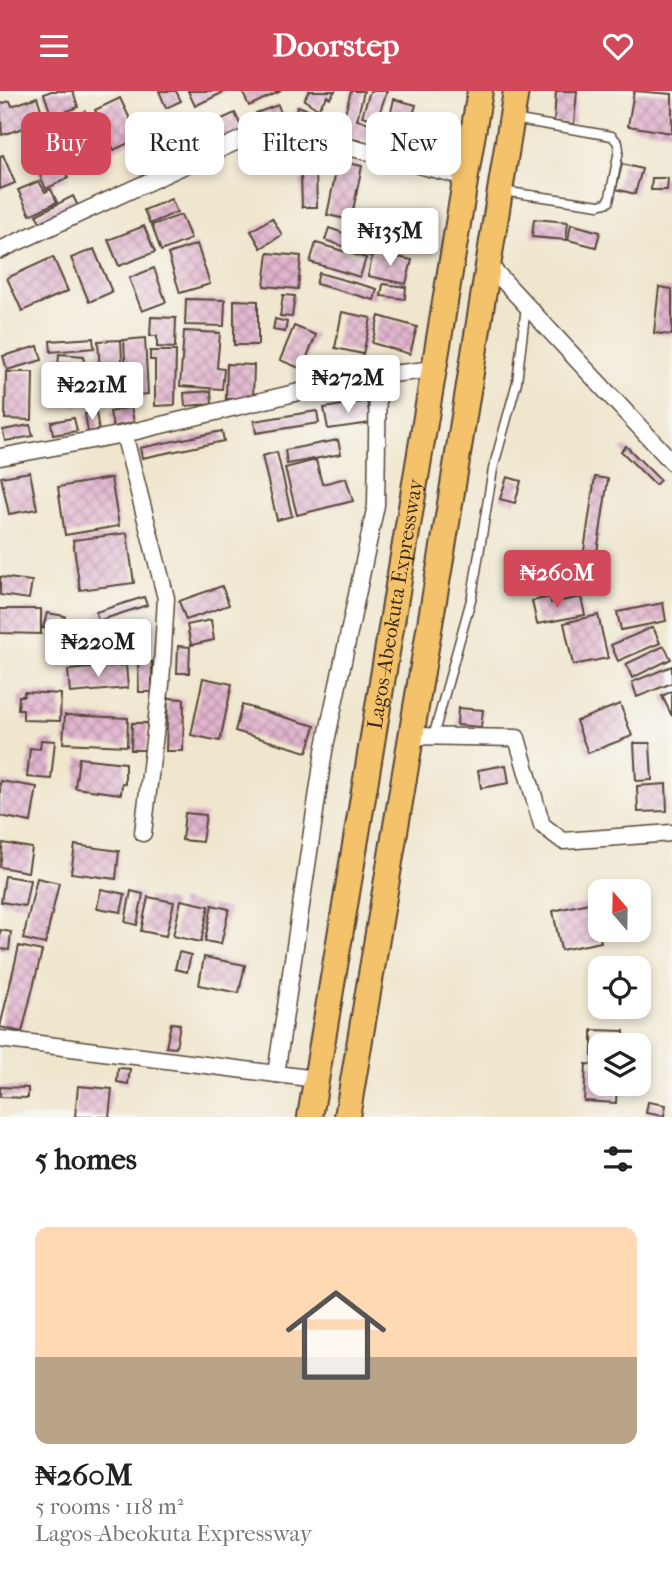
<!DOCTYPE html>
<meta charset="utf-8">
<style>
:root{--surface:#fff;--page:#f6f6f6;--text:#222;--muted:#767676;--accent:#d1495b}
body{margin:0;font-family:"IM FELL French Canon",serif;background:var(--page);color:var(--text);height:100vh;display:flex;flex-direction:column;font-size:26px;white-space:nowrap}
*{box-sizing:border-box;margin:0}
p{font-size:23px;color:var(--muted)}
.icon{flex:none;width:38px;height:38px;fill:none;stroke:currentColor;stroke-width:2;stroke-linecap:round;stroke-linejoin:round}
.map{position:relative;height:1026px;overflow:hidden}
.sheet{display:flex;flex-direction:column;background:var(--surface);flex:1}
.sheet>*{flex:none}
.banner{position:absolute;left:21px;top:21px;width:630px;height:63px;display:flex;gap:14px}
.needle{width:46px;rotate:340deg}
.fabs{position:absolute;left:588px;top:788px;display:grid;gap:14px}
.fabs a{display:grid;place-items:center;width:63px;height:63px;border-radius:14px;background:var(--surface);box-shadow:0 4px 10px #0003;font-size:35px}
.price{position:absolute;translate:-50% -60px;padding:0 16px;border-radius:7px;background:#fff;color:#222;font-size:23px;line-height:46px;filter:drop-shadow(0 2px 4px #0008)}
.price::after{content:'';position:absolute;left:50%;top:42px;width:21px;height:16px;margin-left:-10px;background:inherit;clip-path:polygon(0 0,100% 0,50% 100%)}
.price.selected{background:var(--accent);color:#fff}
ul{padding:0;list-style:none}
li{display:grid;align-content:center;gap:14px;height:371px;padding:0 35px}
li span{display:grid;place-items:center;height:217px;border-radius:14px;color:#555}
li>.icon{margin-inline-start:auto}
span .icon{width:126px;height:126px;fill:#fffc;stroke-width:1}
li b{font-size:30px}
h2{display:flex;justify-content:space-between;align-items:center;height:84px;padding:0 35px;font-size:30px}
.chip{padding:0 24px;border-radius:14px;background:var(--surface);box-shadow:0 4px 10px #0003;font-size:24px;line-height:63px}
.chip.selected{background:var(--accent);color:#fff}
header{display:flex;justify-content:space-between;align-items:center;height:91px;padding:0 35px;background:var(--accent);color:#fff;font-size:32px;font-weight:800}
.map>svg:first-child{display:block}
.building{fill:url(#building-cross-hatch)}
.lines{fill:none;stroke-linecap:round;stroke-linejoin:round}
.service-casing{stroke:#564638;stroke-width:11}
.minor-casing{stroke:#564638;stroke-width:19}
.trunk-casing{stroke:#564638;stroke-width:28}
.service{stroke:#fff;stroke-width:8}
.minor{stroke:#fff;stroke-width:16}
.trunk{stroke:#f3c26a;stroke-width:24}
.labels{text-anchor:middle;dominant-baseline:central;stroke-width:5;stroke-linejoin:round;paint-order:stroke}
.street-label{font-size:21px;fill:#3b2a1e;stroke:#f6f6f2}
</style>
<header><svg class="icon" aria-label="menu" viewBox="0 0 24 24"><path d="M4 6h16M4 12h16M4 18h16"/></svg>Doorstep<svg class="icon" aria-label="heart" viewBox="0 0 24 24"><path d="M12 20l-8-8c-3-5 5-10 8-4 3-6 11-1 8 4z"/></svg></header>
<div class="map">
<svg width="672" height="1026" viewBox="0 0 672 1026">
<defs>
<pattern id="building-cross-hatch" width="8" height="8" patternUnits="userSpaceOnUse" patternTransform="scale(1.75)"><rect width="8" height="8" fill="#e1b4cd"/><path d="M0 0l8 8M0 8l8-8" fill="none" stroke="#b893a6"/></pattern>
</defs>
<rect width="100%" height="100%" fill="#f6f6f2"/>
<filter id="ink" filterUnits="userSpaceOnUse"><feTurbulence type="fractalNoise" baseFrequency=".0143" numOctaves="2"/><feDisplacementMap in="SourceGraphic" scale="14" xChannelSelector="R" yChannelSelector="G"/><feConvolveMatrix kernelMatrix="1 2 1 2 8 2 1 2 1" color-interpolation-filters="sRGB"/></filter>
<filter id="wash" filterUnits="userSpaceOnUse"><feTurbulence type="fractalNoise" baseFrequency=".00686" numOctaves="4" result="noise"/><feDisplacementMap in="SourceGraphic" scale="28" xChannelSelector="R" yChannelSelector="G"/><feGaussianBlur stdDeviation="1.57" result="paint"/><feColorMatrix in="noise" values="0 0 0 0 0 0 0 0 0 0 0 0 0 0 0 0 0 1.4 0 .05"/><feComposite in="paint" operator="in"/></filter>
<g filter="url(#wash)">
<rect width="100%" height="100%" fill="#f0e6ce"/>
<g id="blocks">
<g class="building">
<polygon points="51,0 73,0 78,16 52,26 44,3"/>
<polygon points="159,0 176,0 181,10 166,17"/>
<polygon points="188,0 226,0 195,15"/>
<polygon points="242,0 281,0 249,15"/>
<polygon points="309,0 335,0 330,7 327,5 318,18 304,9"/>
<polygon points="351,0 364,0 357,29 374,33 370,52 339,45"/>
<polygon points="370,0 387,0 377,29 362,25"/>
<polygon points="556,0 577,0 574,33 554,31"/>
<polygon points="634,0 672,3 672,42 628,35"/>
<polygon points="37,6 45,30 2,44 0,13 10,10 12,15"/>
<polygon points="120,7 139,47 114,59 95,19"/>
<polygon points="394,8 416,14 412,27 391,21"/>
<polygon points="278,14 282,25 259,33 256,22"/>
<polygon points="298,15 319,23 314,36 292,27"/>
<polygon points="85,20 103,60 78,72 67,47 59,51 52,35"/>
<polygon points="235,22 244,42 214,55 206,35"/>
<polygon points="167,39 182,70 171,75 156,44"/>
<polygon points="206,46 211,57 191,67 186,57"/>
<polygon points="51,50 68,87 46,98 29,60"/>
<polygon points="3,64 15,92 0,98 0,65"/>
<polygon points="338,70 362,75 351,129 327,124"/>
<polygon points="622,73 642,78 635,103 616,98"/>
<polygon points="316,81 317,116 302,116 301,82"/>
<polygon points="652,87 668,87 667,99 651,99"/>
<polygon points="39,90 45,101 51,98 57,111 30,124 18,99"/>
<polygon points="73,105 78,115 42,134 36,124"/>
<polygon points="171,108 177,121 150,133 144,119"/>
<polygon points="181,124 191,148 161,160 152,134"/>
<polygon points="272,127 282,144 261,157 251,140"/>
<polygon points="534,128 568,131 566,149 532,146"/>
<polygon points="383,129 413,133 409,156 379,152"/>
<polygon points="571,133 600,141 596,156 568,149"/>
<polygon points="144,135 155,161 119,175 108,149"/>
<polygon points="329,137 375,153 370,165 325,149"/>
<polygon points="316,152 366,167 360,186 310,171"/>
<polygon points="197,153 210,193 180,202 168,163"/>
<polygon points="94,158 112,201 89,211 71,167"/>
<polygon points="373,161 412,169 406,193 368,185"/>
<polygon points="268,162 301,165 298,198 264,195"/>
<polygon points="53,166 68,200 22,220 7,187"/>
<polygon points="154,177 166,211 142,220 129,187"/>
<polygon points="319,182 377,198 374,209 316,193"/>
<polygon points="383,193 406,196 405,208 381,205"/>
<polygon points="659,196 672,198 672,244 654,242"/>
<polygon points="283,204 295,205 292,226 280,225"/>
<polygon points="186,208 225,209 224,235 185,234"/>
<polygon points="234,209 258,210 258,254 234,254"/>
<polygon points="342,221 371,227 363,263 335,257"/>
<polygon points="379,225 417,236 410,263 372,252"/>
<polygon points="151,226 176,227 175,257 157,256 157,245 150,245"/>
<polygon points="275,228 287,231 285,241 273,239"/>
<polygon points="294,235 316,244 302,278 280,269"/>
<polygon points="184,240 220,242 217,277 224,278 222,298 180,295"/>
<polygon points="93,247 94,257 51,261 50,250"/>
<polygon points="145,247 148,303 127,305 124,249"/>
<polygon points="121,249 124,309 102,310 98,250"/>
<polygon points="38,255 42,269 7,279 3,265"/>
<polygon points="150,260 176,260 175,314 155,315 155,269 150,269"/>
<polygon points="59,263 84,265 80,315 55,314"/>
<polygon points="227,273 254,274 253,308 226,308"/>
<polygon points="6,281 33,281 32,329 5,328"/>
<polygon points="211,300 212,313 185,315 184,302"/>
<polygon points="367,310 371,332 328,338 324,317"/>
<polygon points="131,316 134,331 113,336 110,321"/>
<polygon points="317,320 319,332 256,342 254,330"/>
<polygon points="96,321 99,340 88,341 85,323"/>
<polygon points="74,327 77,340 53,344 51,331"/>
<polygon points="30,334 33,345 5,350 3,339"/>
<polygon points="222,340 224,350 142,367 140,357"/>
<polygon points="338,349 341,363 287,373 285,359"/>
<polygon points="626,355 660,389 655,394 621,360"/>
<polygon points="277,361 292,425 277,429 262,365"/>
<polygon points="316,369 322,393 346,387 353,410 297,424 285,377"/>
<polygon points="30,381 37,418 9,423 1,386"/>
<polygon points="507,386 521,390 515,412 500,408"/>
<polygon points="595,386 608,388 592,495 579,493"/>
<polygon points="111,387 119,435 65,444 58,396"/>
<polygon points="127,442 134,492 80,499 73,449"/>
<polygon points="0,486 32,490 29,508 0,504"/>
<polygon points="222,495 229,514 186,529 179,510"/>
<polygon points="144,506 147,514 98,530 96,521"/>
<polygon points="550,506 551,512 581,506 585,524 537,533 532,510"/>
<polygon points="663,512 666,530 621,539 617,521"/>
<polygon points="0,518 41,518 41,543 0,542"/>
<polygon points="47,522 65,525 61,541 43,537"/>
<polygon points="598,524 608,567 573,574 564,532"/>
<polygon points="211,529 214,549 191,554 187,534"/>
<polygon points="138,531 142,564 119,567 115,533"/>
<polygon points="653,536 660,552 618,570 611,554"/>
<polygon points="51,544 80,546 79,554 51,553"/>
<polygon points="178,555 190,556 189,582 177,582"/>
<polygon points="664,555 671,568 632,587 626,573"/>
<polygon points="138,571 152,571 152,601 139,601"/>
<polygon points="126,574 128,597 70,602 68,579"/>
<polygon points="672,575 672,592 637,606 632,591"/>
<polygon points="203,587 232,593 220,650 191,644"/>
<polygon points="672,600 672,625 662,605"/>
<polygon points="24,601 61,603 60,630 23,629 23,618 18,618 19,605 24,605"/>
<polygon points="168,607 184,608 183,660 166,660"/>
<polygon points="620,613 632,645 588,662 576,630"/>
<polygon points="242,614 315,635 307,661 235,640"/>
<polygon points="458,617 483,619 481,636 457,634"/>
<polygon points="65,624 128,627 127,655 63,652"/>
<polygon points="132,632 147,632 147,659 131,659"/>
<polygon points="41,649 55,650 51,688 27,686 30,657 40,658"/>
<polygon points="634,652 650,652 652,689 636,690"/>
<polygon points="79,667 125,672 125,693 122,692 121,703 75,697"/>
<polygon points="506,674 509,692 481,697 478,679"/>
<polygon points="0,690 37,696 31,731 0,725"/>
<polygon points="666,693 667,720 638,721 637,695"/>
<polygon points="185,722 206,724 202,751 182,749"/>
<polygon points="3,752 32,757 28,781 0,776"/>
<polygon points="75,754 119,760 116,788 71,782"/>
<polygon points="5,785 30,789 25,815 1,811"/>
<polygon points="37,787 59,792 45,853 23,848"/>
<polygon points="101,798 125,803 121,821 97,817"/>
<polygon points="131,800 143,803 137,834 125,831"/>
<polygon points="148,806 174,811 166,845 141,840"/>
<polygon points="181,809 209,815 201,851 173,845"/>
<polygon points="593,811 601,851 561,859 553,820"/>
<polygon points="212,814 229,818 221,853 205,850"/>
<polygon points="0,839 11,841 9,859 0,858"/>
<polygon points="19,855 42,860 22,941 0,936"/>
<polygon points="179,861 191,864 187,881 175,878"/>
<polygon points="204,866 245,874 239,902 199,894"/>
<polygon points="171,932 180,933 176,957 166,956"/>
<polygon points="592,939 624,940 624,954 600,954 600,965 592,965"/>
<polygon points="586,973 600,974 600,992 617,992 616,1012 584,1010"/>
<polygon points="118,977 130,978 128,993 117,991"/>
<polygon points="78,995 112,998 109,1026 75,1026"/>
<polygon points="0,996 28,997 28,1007 0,1006"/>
<polygon points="648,1011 666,1014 664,1025 646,1022"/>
</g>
</g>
</g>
<g filter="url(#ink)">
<use href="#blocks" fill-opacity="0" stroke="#564638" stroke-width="2"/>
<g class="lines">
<g class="service-casing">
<g id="service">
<polyline points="502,100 599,114 609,111 619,59 618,52 612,45 513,28"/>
<polyline points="433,646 472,505 493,378 517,291 526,215"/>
</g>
</g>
<g class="minor-casing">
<g id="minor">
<polyline points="0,159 279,31 292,32 352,57 465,86"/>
<polyline points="487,172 672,371"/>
<polyline points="124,343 166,507 161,593 143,742"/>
<polyline points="0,366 124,343 357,287 435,278"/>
<polyline points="412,645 517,647 542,734 563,750 672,742"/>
<polyline points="0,948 316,988"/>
<polyline points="276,983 324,660 376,414 378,285"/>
</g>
</g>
<g class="trunk-casing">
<g id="trunk">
<path id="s1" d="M310,1026L480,0"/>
<polyline points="347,1026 446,438 516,0"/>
</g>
</g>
<use href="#service" class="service"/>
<use href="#minor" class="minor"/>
<use href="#trunk" class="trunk"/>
</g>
</g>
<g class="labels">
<g class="street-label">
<text stroke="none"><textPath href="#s1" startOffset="520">Lagos-Abeokuta Expressway</textPath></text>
</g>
</g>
</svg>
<div class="fabs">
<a><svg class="needle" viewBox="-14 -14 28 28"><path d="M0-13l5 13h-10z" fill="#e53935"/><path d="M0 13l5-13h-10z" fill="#767676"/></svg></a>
<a><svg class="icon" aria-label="locate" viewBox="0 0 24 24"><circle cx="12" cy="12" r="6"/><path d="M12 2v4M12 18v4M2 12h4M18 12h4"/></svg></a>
<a><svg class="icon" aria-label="layers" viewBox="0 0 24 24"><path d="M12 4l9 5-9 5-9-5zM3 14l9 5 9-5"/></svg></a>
</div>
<b class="price" style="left:390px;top:177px">₦135M</b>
<b class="price" style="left:348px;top:324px">₦272M</b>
<b class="price" style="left:92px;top:331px">₦221M</b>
<b class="price selected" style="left:557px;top:519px">₦260M</b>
<b class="price" style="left:98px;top:588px">₦220M</b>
<div class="banner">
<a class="chip selected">Buy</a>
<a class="chip">Rent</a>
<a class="chip">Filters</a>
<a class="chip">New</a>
</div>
</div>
<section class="sheet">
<h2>5 homes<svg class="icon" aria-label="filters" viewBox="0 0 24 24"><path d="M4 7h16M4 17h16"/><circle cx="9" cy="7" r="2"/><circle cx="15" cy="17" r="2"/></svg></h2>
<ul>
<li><span style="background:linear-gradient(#ffd9b3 60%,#b9a48a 0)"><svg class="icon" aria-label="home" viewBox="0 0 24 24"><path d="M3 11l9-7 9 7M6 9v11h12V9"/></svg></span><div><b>₦260M</b><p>5 rooms · 118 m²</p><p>Lagos-Abeokuta Expressway</p></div></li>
</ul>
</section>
